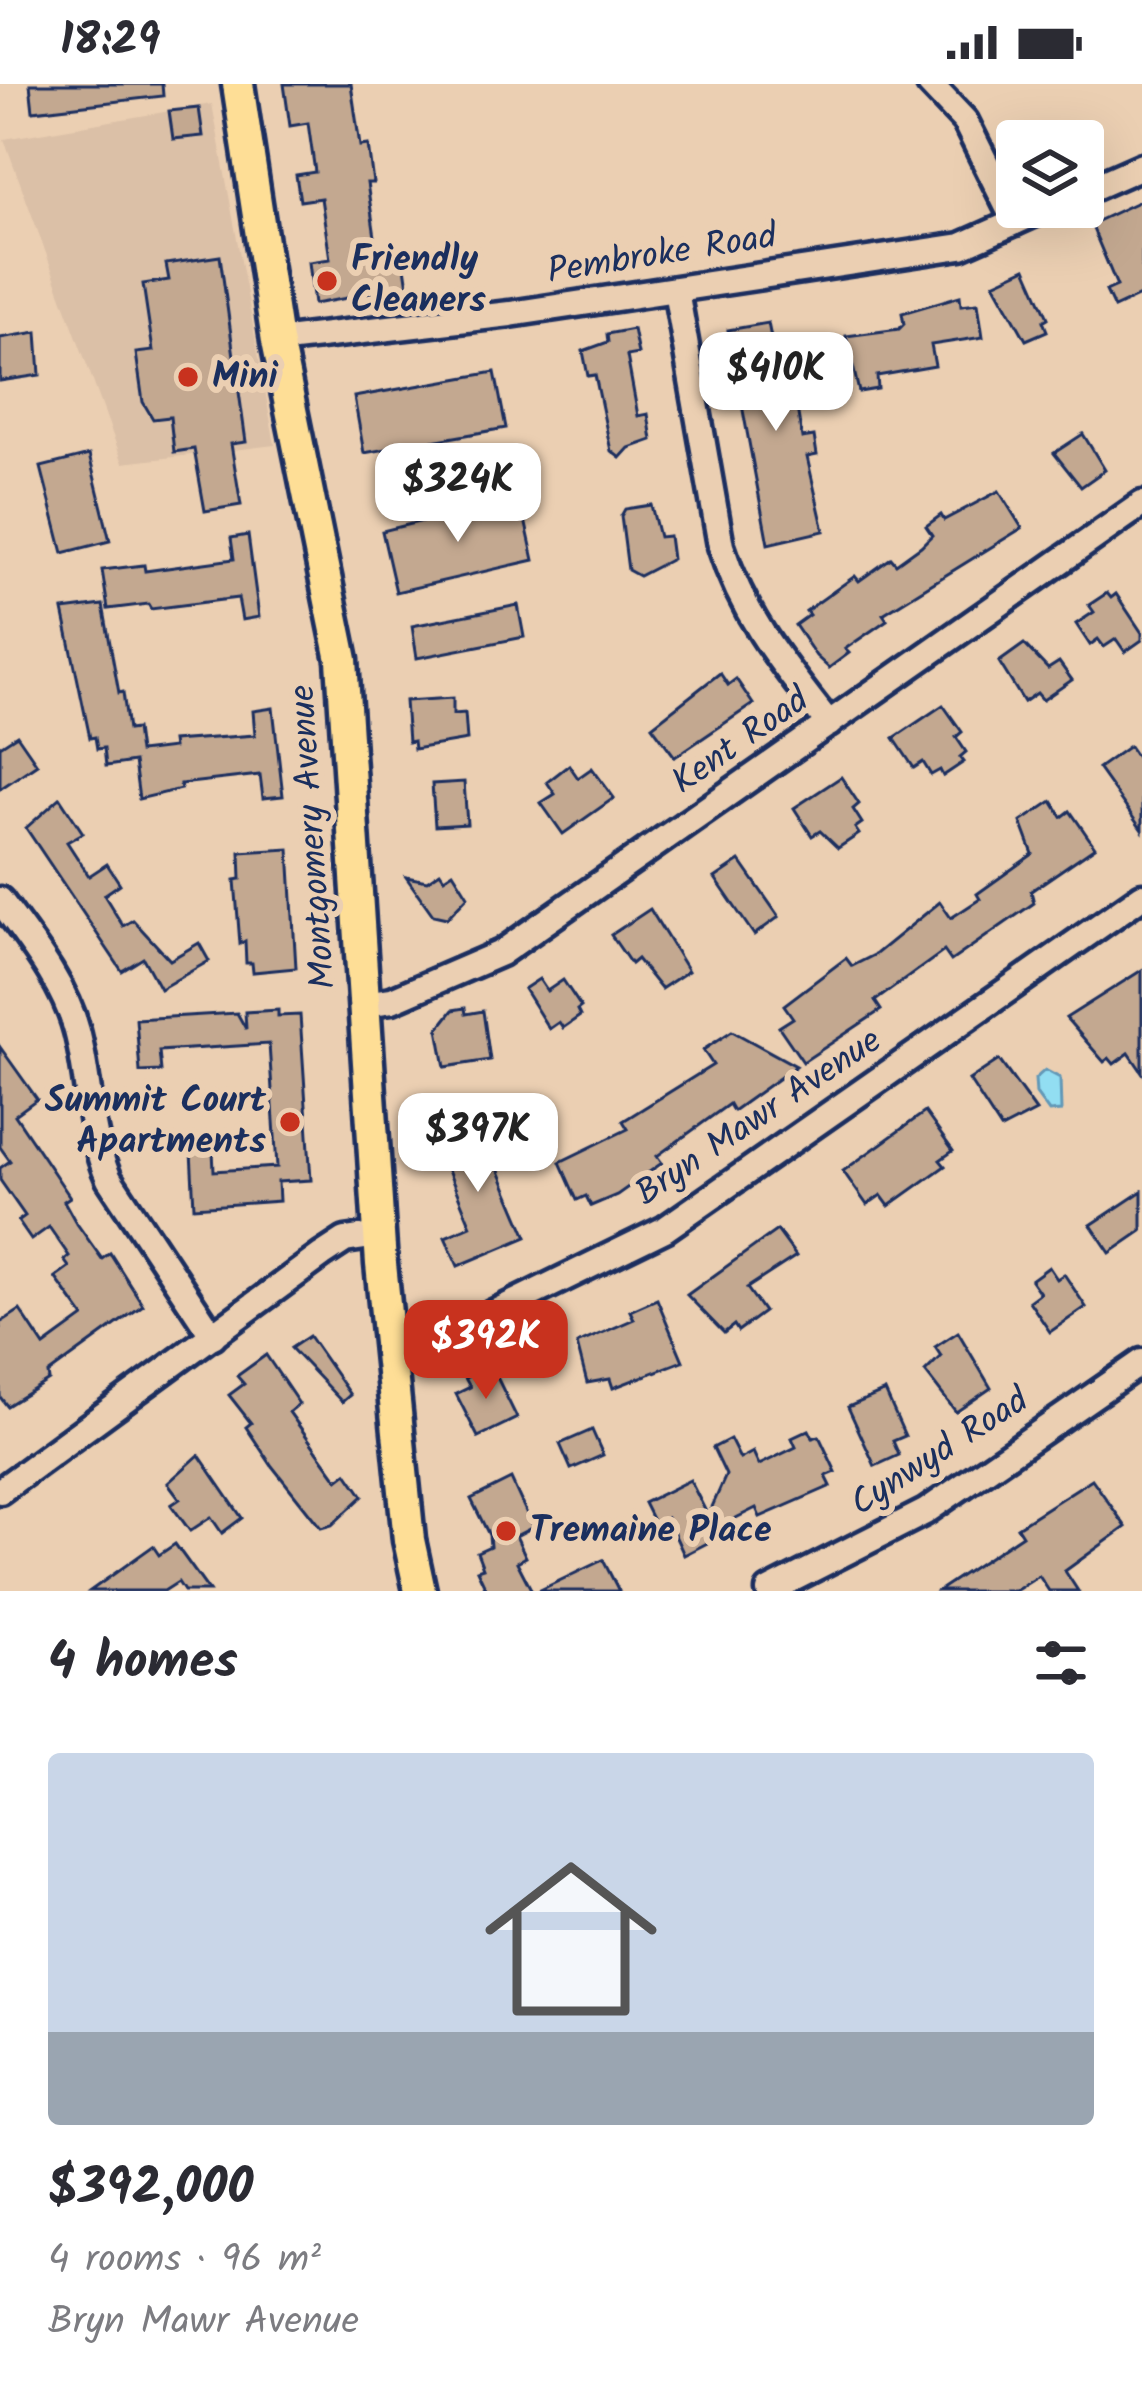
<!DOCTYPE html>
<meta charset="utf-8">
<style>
:root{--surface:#fff;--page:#f2f2f3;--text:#2b2b33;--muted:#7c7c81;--accent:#c8321e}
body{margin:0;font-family:Kalam,sans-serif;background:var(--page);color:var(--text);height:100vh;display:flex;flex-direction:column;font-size:45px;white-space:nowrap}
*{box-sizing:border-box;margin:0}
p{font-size:39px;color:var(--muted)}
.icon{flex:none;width:66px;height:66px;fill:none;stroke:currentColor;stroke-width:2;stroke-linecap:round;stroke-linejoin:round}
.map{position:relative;height:1507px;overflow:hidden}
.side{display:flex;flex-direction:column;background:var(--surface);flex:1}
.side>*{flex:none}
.tools{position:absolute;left:996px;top:36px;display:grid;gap:24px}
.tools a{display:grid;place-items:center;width:108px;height:108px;border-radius:12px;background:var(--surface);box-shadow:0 12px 48px #0002;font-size:60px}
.price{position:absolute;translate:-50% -102px;padding:0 27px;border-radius:24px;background:#fff;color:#222;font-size:39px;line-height:78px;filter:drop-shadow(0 3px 6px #0008)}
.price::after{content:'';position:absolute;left:50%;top:72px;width:36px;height:27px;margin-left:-18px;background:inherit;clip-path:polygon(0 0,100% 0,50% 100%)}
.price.current{background:var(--accent);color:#fff}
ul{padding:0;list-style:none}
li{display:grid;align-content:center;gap:24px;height:636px;padding:0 48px}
li span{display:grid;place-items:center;height:372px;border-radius:12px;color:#555}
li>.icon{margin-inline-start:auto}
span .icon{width:216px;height:216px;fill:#fffc;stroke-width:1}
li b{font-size:51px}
h2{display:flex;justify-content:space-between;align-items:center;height:144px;padding:0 48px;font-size:51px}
.status{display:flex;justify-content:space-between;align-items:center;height:84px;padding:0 60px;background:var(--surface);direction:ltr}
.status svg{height:33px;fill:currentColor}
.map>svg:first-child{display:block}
.built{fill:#dbc0a7}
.water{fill:#92def2;stroke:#6298b7;stroke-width:3}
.building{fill:#c3a890;stroke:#1b2f5e;stroke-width:3}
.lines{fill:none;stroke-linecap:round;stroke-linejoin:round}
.minor-casing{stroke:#1b2f5e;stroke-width:33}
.major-casing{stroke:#1b2f5e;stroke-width:39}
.minor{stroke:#ebcfb2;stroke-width:24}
.major{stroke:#fede96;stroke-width:30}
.poi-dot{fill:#c8321e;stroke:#ebcfb2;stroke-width:4.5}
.labels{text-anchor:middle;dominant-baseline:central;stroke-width:12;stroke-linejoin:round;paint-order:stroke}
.street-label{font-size:36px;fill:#1b2f5e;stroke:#ebcfb2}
.poi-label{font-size:36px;font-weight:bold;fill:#1b2f5e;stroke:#ebcfb2;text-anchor:start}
</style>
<div class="status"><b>18:29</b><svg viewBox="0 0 49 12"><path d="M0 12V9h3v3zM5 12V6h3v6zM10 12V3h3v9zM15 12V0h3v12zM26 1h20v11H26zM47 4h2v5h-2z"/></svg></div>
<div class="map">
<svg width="1142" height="1507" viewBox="0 0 1142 1507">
<rect width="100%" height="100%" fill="#ebcfb2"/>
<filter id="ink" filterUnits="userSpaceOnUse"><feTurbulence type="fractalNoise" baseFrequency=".00833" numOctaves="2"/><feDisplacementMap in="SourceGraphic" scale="24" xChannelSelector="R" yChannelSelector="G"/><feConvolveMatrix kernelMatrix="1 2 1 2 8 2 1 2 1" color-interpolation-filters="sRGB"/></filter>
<g filter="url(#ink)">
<polygon class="built" points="212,20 275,361 123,379 4,55"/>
<polygon class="water" points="1045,986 1060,994 1061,1027 1049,1028 1036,1010 1035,995"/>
<g class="building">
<polygon points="30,0 162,0 163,12 33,27"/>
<polygon points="284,0 351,0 360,62 368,61 373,99 367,99 378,173 403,169 408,203 314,220 309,178 330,175 321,114 300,117 296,91 315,88 308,39 290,42"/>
<polygon points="199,24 203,52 173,55 169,27"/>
<polygon points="1142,116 1142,211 1114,224 1106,207 1117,202 1091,140"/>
<polygon points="220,172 246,358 231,360 241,421 205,427 194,365 174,368 170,333 153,335 143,318 136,269 153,267 143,200 169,196 166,180"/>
<polygon points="1026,184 1048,234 1043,237 1047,247 1026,256 994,199"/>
<polygon points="960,212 961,221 978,219 983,253 931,261 935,282 877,292 878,305 859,308 846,252 899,245 904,240 902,229"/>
<polygon points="768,239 776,279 807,274 811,303 798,305 796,318 802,354 814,352 817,371 807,373 824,447 768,460 728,246"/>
<polygon points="633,245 638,270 627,272 638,332 648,330 652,356 629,364 620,374 611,367 595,291 588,292 583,267 608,258 607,250"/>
<polygon points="37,248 40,291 0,297 0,254"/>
<polygon points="495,288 506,344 364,369 354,313"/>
<polygon points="1083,350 1105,386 1081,403 1054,369"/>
<polygon points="89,371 110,457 63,469 41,383"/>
<polygon points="999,407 1022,444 883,530 887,536 845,565 849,569 829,584 816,572 795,541 809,531 806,527 855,492 859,497 891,474 896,480 921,462 932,451 926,442 941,431 944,436"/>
<polygon points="520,413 534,476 396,508 382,447"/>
<polygon points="651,421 659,453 669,452 672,475 639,492 628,486 621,432 625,425"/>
<polygon points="248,451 259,533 242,536 238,514 151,525 148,520 108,525 102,486 144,481 145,487 234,475 231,454"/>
<polygon points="1107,509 1111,514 1116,510 1142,549 1142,556 1125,568 1116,555 1104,563 1098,555 1090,561 1076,540 1094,528 1089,521"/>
<polygon points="103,521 119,609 123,608 128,646 136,645 139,668 173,664 172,657 255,651 253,627 273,624 283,712 263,714 260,691 180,700 181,705 139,715 134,678 106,682 104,664 97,665 95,653 90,654 63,526"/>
<polygon points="518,521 524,553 417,574 412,542"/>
<polygon points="1024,560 1048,585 1059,578 1072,596 1043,616 1037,609 1024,618 999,578"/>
<polygon points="720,589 728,601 736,595 753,620 675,673 652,642"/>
<polygon points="453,614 453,630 465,629 467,656 414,665 413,657 408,658 405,617"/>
<polygon points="943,621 962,648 956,653 966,668 960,673 964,678 943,692 940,686 931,691 923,678 914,684 894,654"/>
<polygon points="17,651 37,680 0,705 0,662"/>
<polygon points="1129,662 1142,681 1142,746 1098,684"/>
<polygon points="569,681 578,694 592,684 614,714 563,750 541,719 555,710 547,698"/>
<polygon points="841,693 859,720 853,725 862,739 855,744 859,750 838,764 820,747 812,752 794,724"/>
<polygon points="464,698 467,740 435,742 432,700"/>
<polygon points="60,714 83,749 67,758 89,792 107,780 120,800 104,811 123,842 133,836 170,876 199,859 209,877 160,905 143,874 122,887 26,744"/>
<polygon points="1052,717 1062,733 1070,727 1095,763 1031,807 1034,819 951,877 944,867 875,917 881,926 803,978 779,943 793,934 784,921 846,874 852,882 876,870 940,818 951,834 980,815 977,810 1033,770 1021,738"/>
<polygon points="289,765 296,884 253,888 252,879 246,879 245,857 240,860 235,796 241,795 240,768"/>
<polygon points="740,777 779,833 754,851 715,794"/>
<polygon points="440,788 444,794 453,788 468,812 447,834 433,831 406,793 427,797"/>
<polygon points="650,825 688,887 661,905 637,875 631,880 611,851"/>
<polygon points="1142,886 1142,988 1129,969 1114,980 1109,974 1104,978 1066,934"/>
<polygon points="539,895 547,907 563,896 581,923 577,926 580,932 563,944 559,938 549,945 524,905"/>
<polygon points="465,924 466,930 483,927 490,976 445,983 438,945 453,926"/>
<polygon points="278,926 278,932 300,931 311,1096 278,1098 279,1117 194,1123 191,1068 213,1066 214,1087 277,1083 269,960 159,967 161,987 140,988 136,935 237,929 246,945 245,928"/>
<polygon points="732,947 796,982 733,1027 729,1020 657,1072 662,1079 617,1111 591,1122 586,1112 577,1116 560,1078 628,1045 623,1037 713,981 703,966"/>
<polygon points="0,963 37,1015 15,1031 70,1113 64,1117 75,1137 102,1175 110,1169 143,1221 48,1290 49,1296 7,1322 0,1313 0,1239 20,1226 44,1262 84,1233 55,1193 69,1183 64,1176 69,1172 49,1143 31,1156 18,1137 25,1132 0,1096 0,1084 10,1077 0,1063"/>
<polygon points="999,976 1036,1027 1001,1045 969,996"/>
<polygon points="925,1028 953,1067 940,1076 945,1082 889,1122 881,1111 867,1121 843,1087"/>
<polygon points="477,1035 527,1153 458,1182 445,1153 471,1142 434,1053"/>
<polygon points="1142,1107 1142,1147 1110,1169 1091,1141"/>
<polygon points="777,1146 796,1172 747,1204 764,1228 738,1247 734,1241 724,1249 687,1211"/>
<polygon points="1049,1183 1057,1195 1064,1190 1086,1223 1050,1248 1029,1217 1040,1209 1031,1196"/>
<polygon points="657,1215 683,1277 613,1304 610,1295 587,1299 577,1260 634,1235 630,1227"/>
<polygon points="958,1248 991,1304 956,1328 925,1288 941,1272 935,1263"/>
<polygon points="309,1252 350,1311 342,1318 291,1264"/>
<polygon points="266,1271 299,1320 289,1328 338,1396 347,1389 363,1412 332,1441 321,1444 272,1382 246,1343 251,1339 229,1311 244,1300 237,1292"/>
<polygon points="491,1281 517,1334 478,1353 456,1310 470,1303 465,1294"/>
<polygon points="885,1307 905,1352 893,1357 899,1371 875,1382 848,1323"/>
<polygon points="592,1346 603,1371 571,1385 560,1360"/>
<polygon points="809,1346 813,1354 819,1352 836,1388 826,1392 831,1402 760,1433 756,1424 714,1445 719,1453 684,1471 667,1434 654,1439 644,1419 690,1396 708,1432 726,1391 713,1364 730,1355 740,1375 753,1368 759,1381 796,1363 792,1354"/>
<polygon points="199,1371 242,1434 222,1449 211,1433 190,1447 171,1421 180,1415 168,1399"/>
<polygon points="511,1395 533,1443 516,1452 526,1473 517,1478 532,1507 487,1507 477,1486 483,1484 477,1468 490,1462 489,1451 471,1415"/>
<polygon points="1092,1395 1126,1443 1065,1487 1078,1507 1049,1507 1039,1492 1015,1507 938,1507 1022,1451 1017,1443"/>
<polygon points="175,1460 209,1507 184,1507 178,1498 164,1507 90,1507 153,1462 159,1471"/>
<polygon points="603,1476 619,1507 538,1507"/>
</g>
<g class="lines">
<g class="minor-casing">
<g id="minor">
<polyline points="930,0 965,37 1015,138"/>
<polyline points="1083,108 1142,82"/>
<path d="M676,206L721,462C743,533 784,582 829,640"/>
<polyline points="277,257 510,230 961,162 1049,123"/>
<path d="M0,816C29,856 64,898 77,947C90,996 88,1049 109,1095L213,1252"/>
<polyline points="364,920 392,916 501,869 1142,420"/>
<polyline points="390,1266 489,1231 665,1145 1142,812"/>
<polyline points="0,1407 322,1171 345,1156 379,1151"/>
<polyline points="769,1507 925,1428 1142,1278"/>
</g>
</g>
<g class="major-casing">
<polyline id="major" points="238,0 277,257 342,576 381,1180 409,1456 420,1507"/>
</g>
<use href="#minor" class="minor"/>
<use href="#major" class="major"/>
</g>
</g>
<g class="poi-dot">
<circle cx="327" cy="197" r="12"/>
<circle cx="188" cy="293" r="12"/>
<circle cx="290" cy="1038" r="12"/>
<circle cx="506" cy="1447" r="12"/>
</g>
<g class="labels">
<g class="street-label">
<text transform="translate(662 171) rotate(-9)">Pembroke Road</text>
<text transform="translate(741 658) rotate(-35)">Kent Road</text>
<text transform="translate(314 753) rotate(-94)">Montgomery Avenue</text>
<text transform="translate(759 1034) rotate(-34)">Bryn Mawr Avenue</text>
<text transform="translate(940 1369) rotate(-33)">Cynwyd Road</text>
</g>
<g class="poi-label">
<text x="351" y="176">Friendly<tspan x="351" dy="41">Cleaners</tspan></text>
<text x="212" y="293">Mini</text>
<text x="266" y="1017" text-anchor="end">Summit Court<tspan x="266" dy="41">Apartments</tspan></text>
<text x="530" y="1447">Tremaine Place</text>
</g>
</g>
</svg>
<div class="tools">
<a><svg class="icon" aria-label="layers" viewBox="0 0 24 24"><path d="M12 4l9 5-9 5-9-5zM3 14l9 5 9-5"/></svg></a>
</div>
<b class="price" style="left:776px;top:350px">$410K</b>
<b class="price" style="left:458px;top:461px">$324K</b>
<b class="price" style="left:478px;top:1111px">$397K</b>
<b class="price current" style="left:486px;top:1318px">$392K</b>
</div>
<section class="side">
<h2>4 homes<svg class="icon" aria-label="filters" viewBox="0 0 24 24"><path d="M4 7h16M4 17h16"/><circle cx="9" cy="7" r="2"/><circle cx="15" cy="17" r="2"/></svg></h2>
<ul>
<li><span style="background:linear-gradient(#c9d6e8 75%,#9aa5b1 0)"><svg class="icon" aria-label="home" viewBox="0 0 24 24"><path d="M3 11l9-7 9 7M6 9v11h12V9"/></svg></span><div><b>$392,000</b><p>4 rooms · 96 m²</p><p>Bryn Mawr Avenue</p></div></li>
</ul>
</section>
